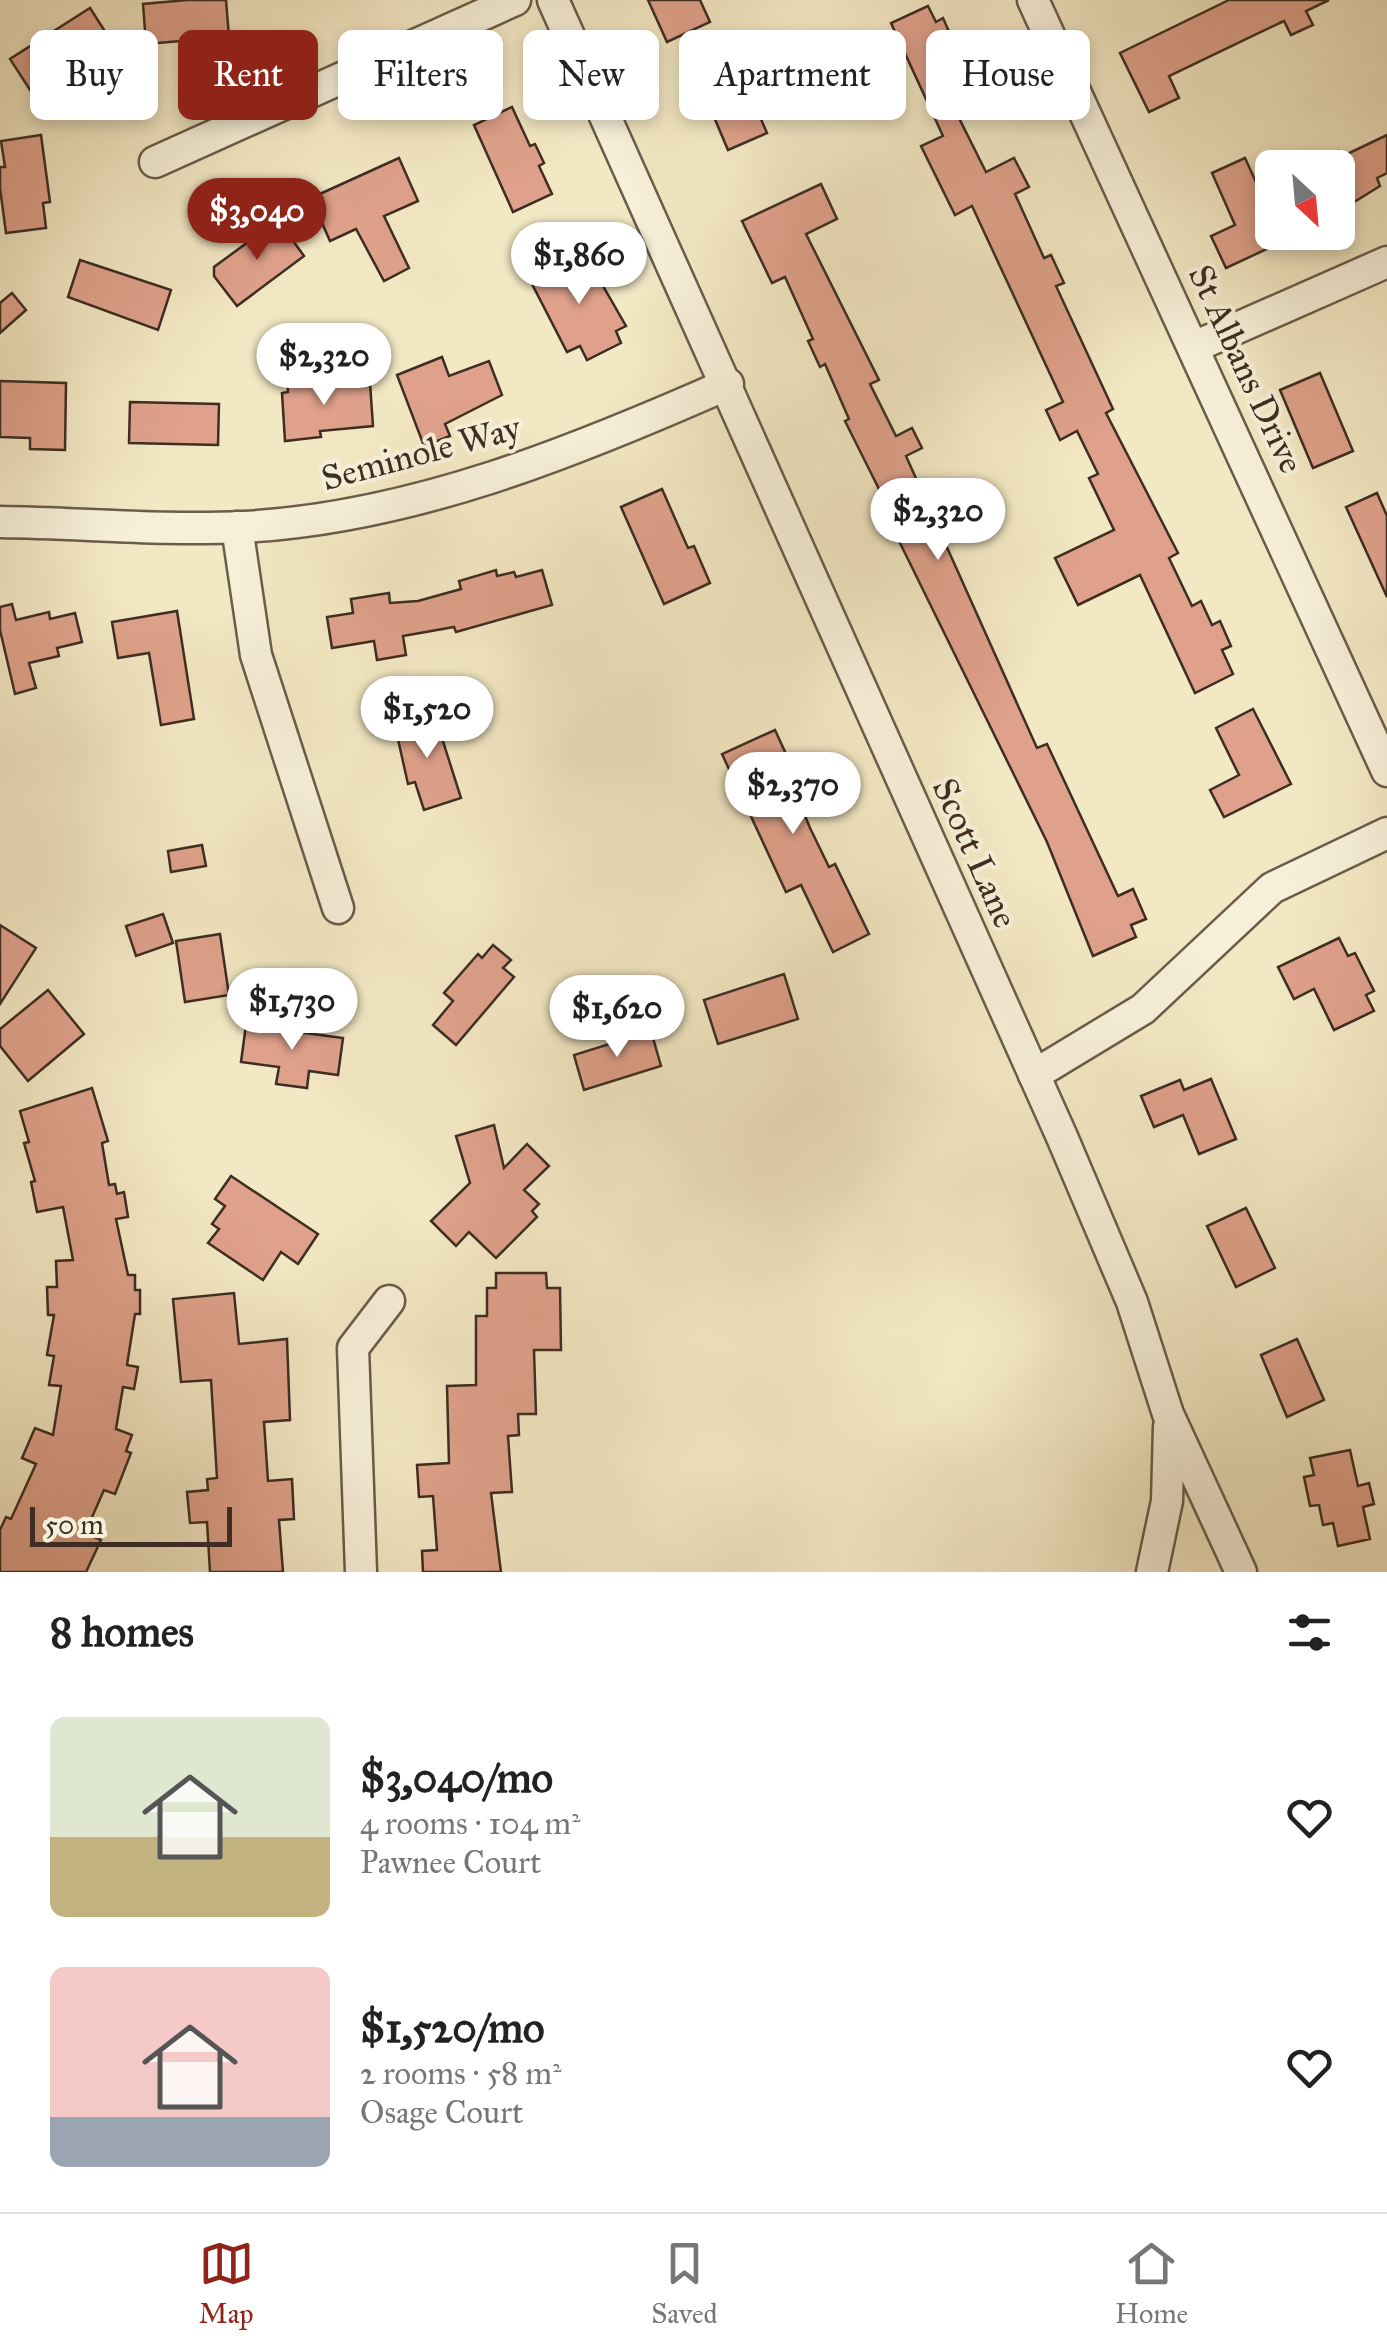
<!DOCTYPE html>
<meta charset="utf-8">
<style>
:root{--surface:#fff;--page:#f2f2f2;--text:#222;--muted:#767676;--line:#e0e0e0;--accent:#8f2418}
body{margin:0;font-family:"IM FELL Great Primer",serif;background:var(--page);color:var(--text);height:100vh;display:flex;flex-direction:column;font-size:38px;white-space:nowrap}
*{box-sizing:border-box;margin:0}
p{font-size:32px;color:var(--muted)}
.icon{flex:none;width:55px;height:55px;fill:none;stroke:currentColor;stroke-width:2;stroke-linecap:round;stroke-linejoin:round}
.map{position:relative;height:1572px;overflow:hidden}
.sheet{display:flex;flex-direction:column;background:var(--surface);flex:1}
.sheet>*{flex:none}
.banner{position:absolute;left:30px;top:30px;width:1328px;height:90px;display:flex;gap:20px}
.needle{width:65px;rotate:154deg}
.tools{position:absolute;left:1255px;top:150px;display:grid;gap:20px}
.tools a{display:grid;place-items:center;width:100px;height:100px;border-radius:15px;background:var(--surface);box-shadow:0 5px 15px #0003;font-size:50px}
.scale{position:absolute;left:30px;bottom:25px;width:202px;box-sizing:border-box;padding-left:10px;border:5px solid #3d2d22;border-top:0;font-size:28px;line-height:35px;white-space:nowrap;color:#3d2d22;-webkit-text-stroke:8px #f7f0d9;paint-order:stroke}
.price{position:absolute;translate:-50% -85px;padding:0 22px;border-radius:35px;background:#fff;color:#222;font-size:32px;line-height:65px;filter:drop-shadow(0 2px 5px #0008)}
.price::after{content:'';position:absolute;left:50%;top:60px;width:30px;height:22px;margin-left:-15px;background:inherit;clip-path:polygon(0 0,100% 0,50% 100%)}
.price.current{background:var(--accent);color:#fff}
ul{padding:0;list-style:none}
li{display:flex;align-items:center;gap:30px;height:250px;padding:0 50px}
li span{display:grid;place-items:center;flex:none;width:280px;height:200px;border-radius:15px;color:#555}
li>.icon{margin-inline-start:auto}
span .icon{width:120px;height:120px;fill:#fffc;stroke-width:1}
li b{font-size:42px}
h2{display:flex;justify-content:space-between;align-items:center;height:120px;padding:0 50px;font-size:42px}
.pill{padding:0 35px;border-radius:15px;background:var(--surface);box-shadow:0 5px 15px #0003;font-size:35px;line-height:90px}
.pill.current{background:var(--accent);color:#fff}
.dock{display:flex;justify-content:space-around;align-items:center;height:140px;border-top:2px solid var(--line);background:var(--surface);font-size:28px;color:var(--muted)}
.dock a{display:grid;justify-items:center;gap:5px}
.dock .current{color:var(--accent)}
.map>svg:first-child{display:block}
.building{fill:#dfa18b;stroke:#3d2d22;stroke-width:2.5}
.lines{fill:none;stroke-linecap:round;stroke-linejoin:round}
.street-casing{stroke:#6a5c4a;stroke-width:35}
.street{stroke:#f7f0d9;stroke-width:30}
.labels{text-anchor:middle;dominant-baseline:central;stroke-width:8;stroke-linejoin:round;paint-order:stroke}
.street-label{font-size:35px;fill:#3d2d22;stroke:#f7f0d9}
</style>
<div class="map">
<svg width="1387" height="1572" viewBox="0 0 1387 1572">
<rect width="100%" height="100%" fill="#f3e8c4"/>
<filter id="stains"><feTurbulence type="fractalNoise" baseFrequency=".002" numOctaves="4"/><feColorMatrix values="0 0 0 0 .2 0 0 0 0 .09 0 0 0 0 .02 0 0 0 .5 -.17"/></filter>
<radialGradient id="worn" r=".72"><stop offset=".6" stop-color="#630" stop-opacity="0"/><stop offset="1" stop-color="#630" stop-opacity=".3"/></radialGradient>
<g class="building">
<polygon points="187,0 226,0 229,37 146,44 143,4"/>
<polygon points="648,0 700,0 710,22 667,42"/>
<polygon points="1229,0 1329,0 1306,11 1313,25 1291,35 1284,21 1169,76 1179,98 1149,112 1120,53"/>
<polygon points="928,6 936,22 943,18 954,43 947,46 964,84 946,92 986,172 1014,158 1029,187 1015,194 1044,258 1051,255 1064,283 1056,286 1113,409 1106,413 1178,553 1169,558 1192,606 1201,601 1212,625 1220,621 1231,646 1222,650 1233,674 1195,693 1140,575 1078,605 1055,558 1114,530 1089,478 1098,474 1077,431 1060,440 1046,410 1063,402 972,206 955,215 921,146 943,136 891,23"/>
<polygon points="90,8 119,53 119,62 43,110 10,59"/>
<polygon points="752,62 767,98 754,103 767,133 728,150 700,84"/>
<polygon points="512,107 530,146 535,144 544,163 539,166 552,194 513,212 474,125"/>
<polygon points="41,135 50,202 43,203 46,228 6,233 0,188 0,167 5,167 1,141"/>
<polygon points="1387,135 1387,173 1377,178 1380,186 1338,212 1338,150 1341,157"/>
<polygon points="399,158 418,201 384,216 409,268 384,281 356,229 330,241 311,198"/>
<polygon points="1245,158 1272,217 1272,232 1280,232 1284,241 1226,268 1211,236 1235,225 1212,173"/>
<polygon points="821,184 837,219 806,234 879,380 870,384 896,436 912,428 922,448 906,456 1037,748 1047,744 1118,896 1133,889 1146,919 1131,925 1136,937 1093,956 1047,842 899,541 904,539 845,421 849,419 825,364 820,367 808,341 813,339 785,277 772,283 742,221"/>
<polygon points="278,220 304,256 237,306 214,276 214,267"/>
<polygon points="584,253 626,326 616,331 621,343 587,360 580,346 567,352 530,280"/>
<polygon points="80,260 171,290 158,330 68,297"/>
<polygon points="12,293 26,310 0,333 0,303"/>
<polygon points="442,357 449,376 489,361 502,395 445,424 450,436 424,446 397,375"/>
<polygon points="1320,373 1353,451 1313,468 1280,390"/>
<polygon points="315,376 316,388 370,383 373,426 320,431 321,437 285,441 282,393 288,392 287,378"/>
<polygon points="0,381 66,383 65,450 30,449 30,438 0,437"/>
<polygon points="130,402 219,404 218,445 129,443"/>
<polygon points="662,489 688,548 694,546 710,583 664,604 621,507"/>
<polygon points="1377,493 1387,516 1387,597 1346,507"/>
<polygon points="496,570 497,576 514,572 516,577 542,570 552,605 456,632 454,627 403,636 406,655 377,660 374,641 332,648 327,617 353,613 351,599 389,593 390,603 418,601 461,589 459,581"/>
<polygon points="12,604 16,620 49,612 50,619 75,613 82,642 57,648 59,656 29,663 36,688 15,694 0,630 0,607"/>
<polygon points="177,611 194,719 161,725 149,653 118,658 112,622"/>
<polygon points="1253,709 1291,784 1224,817 1210,790 1239,775 1216,728"/>
<polygon points="434,713 461,798 424,810 415,782 408,784 395,726"/>
<polygon points="775,730 792,767 786,769 810,828 829,867 835,864 869,934 833,952 801,885 786,892 722,754"/>
<polygon points="202,845 206,866 171,872 168,851"/>
<polygon points="163,914 173,943 136,956 126,926"/>
<polygon points="0,925 36,948 0,1004"/>
<polygon points="220,934 229,995 185,1002 176,941"/>
<polygon points="1339,938 1348,956 1355,953 1374,991 1366,995 1374,1011 1334,1030 1314,989 1294,999 1278,967"/>
<polygon points="493,945 511,960 503,968 514,977 456,1045 433,1025 453,1001 444,993 478,954 482,958"/>
<polygon points="784,974 798,1019 718,1044 704,1000"/>
<polygon points="48,990 84,1034 28,1081 0,1046 0,1029"/>
<polygon points="246,1025 343,1038 338,1075 309,1071 307,1088 276,1084 279,1067 241,1062"/>
<polygon points="651,1031 661,1066 584,1090 574,1055"/>
<polygon points="1211,1079 1236,1139 1199,1154 1183,1115 1154,1127 1141,1096 1180,1080 1184,1090"/>
<polygon points="92,1088 108,1141 102,1143 109,1185 115,1184 117,1194 124,1192 128,1217 116,1219 128,1275 135,1275 135,1290 140,1290 140,1314 135,1314 127,1365 138,1367 134,1389 123,1387 116,1429 132,1435 126,1451 131,1453 115,1494 104,1490 85,1533 101,1540 86,1572 0,1572 0,1530 6,1517 11,1519 36,1464 22,1458 35,1428 53,1435 61,1386 49,1385 54,1356 47,1355 54,1315 48,1315 47,1287 57,1287 56,1261 73,1260 63,1207 37,1212 31,1182 35,1181 24,1143 29,1142 20,1111"/>
<polygon points="494,1125 504,1168 527,1144 549,1166 524,1190 539,1204 532,1211 537,1217 496,1258 469,1232 456,1246 431,1221 470,1183 456,1136"/>
<polygon points="231,1176 318,1234 298,1264 281,1252 263,1280 208,1243 219,1229 212,1224 225,1206 215,1199"/>
<polygon points="1246,1208 1275,1268 1236,1287 1207,1226"/>
<polygon points="496,1273 546,1273 547,1288 560,1288 561,1350 534,1350 536,1414 518,1414 519,1435 508,1436 512,1492 491,1493 501,1572 423,1572 422,1551 437,1550 433,1496 419,1497 417,1465 449,1463 447,1386 476,1385 476,1316 487,1316 487,1288 496,1288"/>
<polygon points="234,1293 239,1344 287,1339 290,1420 264,1422 268,1481 292,1479 294,1519 279,1520 283,1572 210,1572 207,1522 190,1523 187,1492 208,1490 207,1479 217,1478 211,1380 181,1382 173,1299"/>
<polygon points="1297,1339 1324,1400 1287,1417 1261,1355"/>
<polygon points="1350,1450 1358,1486 1369,1483 1374,1504 1363,1507 1370,1539 1338,1546 1333,1523 1323,1525 1319,1505 1310,1506 1304,1477 1314,1475 1310,1458"/>
</g>
<g class="lines">
<g class="street-casing">
<g id="street">
<polyline points="553,0 1062,1137 1132,1302 1168,1414 1241,1572"/>
<polyline points="1033,0 1387,771"/>
<polyline points="155,162 515,0"/>
<polyline points="1194,347 1387,262"/>
<path d="M0,522C81,523 162,531 243,527C412,518 574,452 728,384"/>
<polyline points="237,527 256,655 338,908"/>
<polyline points="1034,1075 1143,1009 1272,888 1387,833"/>
<polyline points="361,1572 353,1348 389,1301"/>
<polyline points="1152,1572 1167,1501 1169,1427"/>
</g>
</g>
<use href="#street" class="street"/>
</g>
<g class="labels">
<g class="street-label">
<text transform="translate(1246 369) rotate(65)">St Albans Drive</text>
<text transform="translate(421 453) rotate(-15)">Seminole Way</text>
<text transform="translate(975 853) rotate(66)">Scott Lane</text>
</g>
</g>
<rect width="100%" height="100%" filter="url(#stains)"/>
<rect width="100%" height="100%" fill="url(#worn)"/>
</svg>
<div class="tools">
<a><svg class="needle" viewBox="-14 -14 28 28"><path d="M0-13l5 13h-10z" fill="#e53935"/><path d="M0 13l5-13h-10z" fill="#767676"/></svg></a>
</div>
<div class="scale">50 m</div>
<b class="price current" style="left:257px;top:263px">$3,040</b>
<b class="price" style="left:579px;top:307px">$1,860</b>
<b class="price" style="left:324px;top:408px">$2,320</b>
<b class="price" style="left:938px;top:563px">$2,320</b>
<b class="price" style="left:427px;top:761px">$1,520</b>
<b class="price" style="left:793px;top:837px">$2,370</b>
<b class="price" style="left:292px;top:1053px">$1,730</b>
<b class="price" style="left:617px;top:1060px">$1,620</b>
<div class="banner">
<a class="pill">Buy</a>
<a class="pill current">Rent</a>
<a class="pill">Filters</a>
<a class="pill">New</a>
<a class="pill">Apartment</a>
<a class="pill">House</a>
</div>
</div>
<section class="sheet">
<h2>8 homes<svg class="icon" aria-label="filters" viewBox="0 0 24 24"><path d="M4 7h16M4 17h16"/><circle cx="9" cy="7" r="2"/><circle cx="15" cy="17" r="2"/></svg></h2>
<ul>
<li><span style="background:linear-gradient(#dfe7d0 60%,#c2b280 0)"><svg class="icon" aria-label="home" viewBox="0 0 24 24"><path d="M3 11l9-7 9 7M6 9v11h12V9"/></svg></span><div><b>$3,040/mo</b><p>4 rooms · 104 m²</p><p>Pawnee Court</p></div><svg class="icon" aria-label="heart" viewBox="0 0 24 24"><path d="M12 20l-8-8c-3-5 5-10 8-4 3-6 11-1 8 4z"/></svg></li>
<li><span style="background:linear-gradient(#f6c9c9 75%,#9aa5b1 0)"><svg class="icon" aria-label="home" viewBox="0 0 24 24"><path d="M3 11l9-7 9 7M6 9v11h12V9"/></svg></span><div><b>$1,520/mo</b><p>2 rooms · 58 m²</p><p>Osage Court</p></div><svg class="icon" aria-label="heart" viewBox="0 0 24 24"><path d="M12 20l-8-8c-3-5 5-10 8-4 3-6 11-1 8 4z"/></svg></li>
</ul>
</section>
<nav class="dock">
<a class="current"><svg class="icon" aria-label="map" viewBox="0 0 24 24"><path d="M3 6l6-2 6 2 6-2v14l-6 2-6-2-6 2zM9 4v14M15 6v14"/></svg>Map</a>
<a><svg class="icon" aria-label="saved" viewBox="0 0 24 24"><path d="M7 4h10v16l-5-4-5 4z"/></svg>Saved</a>
<a><svg class="icon" aria-label="home" viewBox="0 0 24 24"><path d="M3 11l9-7 9 7M6 9v11h12V9"/></svg>Home</a>
</nav>
